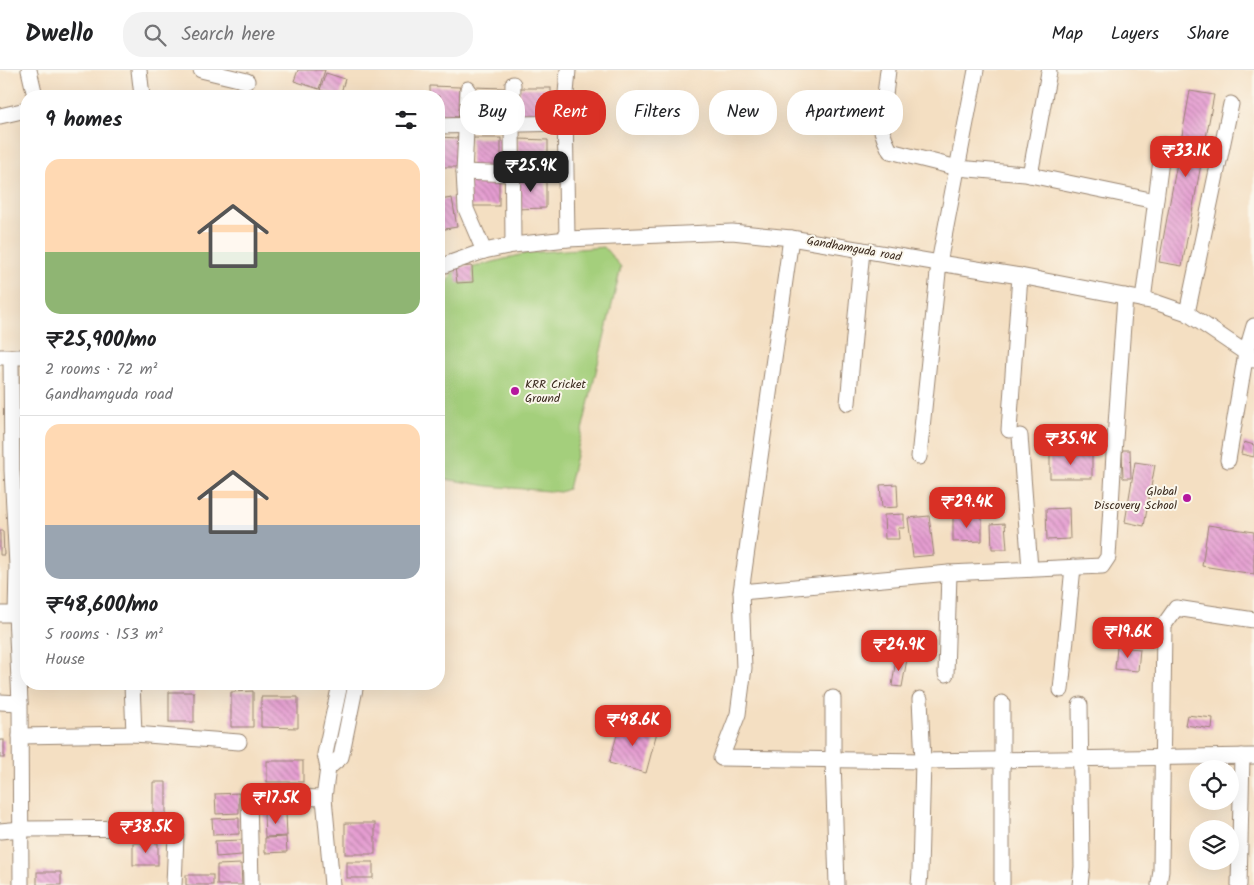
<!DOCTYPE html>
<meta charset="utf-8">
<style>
:root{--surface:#fff;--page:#f2f2f2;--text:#202124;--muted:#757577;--line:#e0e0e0;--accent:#d93025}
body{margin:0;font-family:Kalam,sans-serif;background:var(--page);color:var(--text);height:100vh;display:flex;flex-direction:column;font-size:19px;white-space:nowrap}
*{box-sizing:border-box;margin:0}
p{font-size:16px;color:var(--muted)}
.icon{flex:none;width:28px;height:28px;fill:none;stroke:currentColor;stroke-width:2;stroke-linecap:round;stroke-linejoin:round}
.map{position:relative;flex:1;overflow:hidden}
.sheet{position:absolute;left:20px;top:20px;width:425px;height:600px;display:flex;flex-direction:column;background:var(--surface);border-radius:20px;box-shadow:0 5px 20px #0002}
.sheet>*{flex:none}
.banner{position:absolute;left:460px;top:20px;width:475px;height:45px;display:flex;gap:10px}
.buttons{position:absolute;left:1189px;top:690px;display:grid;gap:10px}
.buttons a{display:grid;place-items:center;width:50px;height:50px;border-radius:50%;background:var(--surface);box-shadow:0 5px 20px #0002;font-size:25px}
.price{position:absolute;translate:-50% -42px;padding:0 11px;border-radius:10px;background:var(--accent);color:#fff;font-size:16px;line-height:32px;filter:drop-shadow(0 1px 2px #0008)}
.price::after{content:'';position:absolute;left:50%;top:30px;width:15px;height:11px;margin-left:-8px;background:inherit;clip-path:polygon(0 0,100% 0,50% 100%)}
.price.current{background:#222;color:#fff}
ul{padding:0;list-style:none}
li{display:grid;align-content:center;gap:10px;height:265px;padding:0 25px}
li+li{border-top:1px solid var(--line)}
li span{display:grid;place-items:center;height:155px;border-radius:15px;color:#555}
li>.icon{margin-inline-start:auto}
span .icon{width:90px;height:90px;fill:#fffc;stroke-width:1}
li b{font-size:21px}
h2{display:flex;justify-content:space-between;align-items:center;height:60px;padding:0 25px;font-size:21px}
.chip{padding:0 18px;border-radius:20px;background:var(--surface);box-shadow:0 5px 20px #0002;font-size:18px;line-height:45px}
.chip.current{background:var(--accent);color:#fff}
header{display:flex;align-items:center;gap:30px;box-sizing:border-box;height:70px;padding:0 25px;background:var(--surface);border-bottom:1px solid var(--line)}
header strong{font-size:24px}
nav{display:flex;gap:28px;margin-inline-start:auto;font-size:18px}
.search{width:350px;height:45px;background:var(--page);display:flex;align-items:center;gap:12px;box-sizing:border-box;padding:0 18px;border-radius:20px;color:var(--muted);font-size:19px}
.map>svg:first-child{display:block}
.pitch{fill:#a4cf7b;stroke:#707c4c}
.building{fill:url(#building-back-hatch)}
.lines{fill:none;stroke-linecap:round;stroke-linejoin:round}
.minor-casing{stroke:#988470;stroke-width:17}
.minor{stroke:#fff;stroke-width:15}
.poi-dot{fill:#b5179e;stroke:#fbf7ec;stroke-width:2}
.labels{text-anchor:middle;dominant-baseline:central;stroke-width:4;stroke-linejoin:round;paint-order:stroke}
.street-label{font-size:12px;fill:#3b2a1e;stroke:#fbf7ec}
.poi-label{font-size:12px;fill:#3b2a1e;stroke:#fbf7ec;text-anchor:start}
</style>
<header>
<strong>Dwello</strong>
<div class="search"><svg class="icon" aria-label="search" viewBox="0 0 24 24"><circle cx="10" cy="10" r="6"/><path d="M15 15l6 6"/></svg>Search here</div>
<nav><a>Map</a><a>Layers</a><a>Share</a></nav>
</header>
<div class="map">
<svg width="1254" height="815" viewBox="0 0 1254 815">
<defs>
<pattern id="building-back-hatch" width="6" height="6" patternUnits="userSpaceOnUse" patternTransform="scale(1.25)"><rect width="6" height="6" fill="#e59dd1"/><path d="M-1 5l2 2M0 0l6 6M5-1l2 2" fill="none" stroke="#bb80a9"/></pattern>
</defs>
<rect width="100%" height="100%" fill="#fbf7ec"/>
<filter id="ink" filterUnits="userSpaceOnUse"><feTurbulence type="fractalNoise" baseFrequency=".02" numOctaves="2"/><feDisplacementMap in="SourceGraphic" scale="10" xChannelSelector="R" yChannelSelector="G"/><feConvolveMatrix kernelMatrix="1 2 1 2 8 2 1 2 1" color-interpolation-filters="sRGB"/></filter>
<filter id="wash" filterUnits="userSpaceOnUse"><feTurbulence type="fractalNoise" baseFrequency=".0096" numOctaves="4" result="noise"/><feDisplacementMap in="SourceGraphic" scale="20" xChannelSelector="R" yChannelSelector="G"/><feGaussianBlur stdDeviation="1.12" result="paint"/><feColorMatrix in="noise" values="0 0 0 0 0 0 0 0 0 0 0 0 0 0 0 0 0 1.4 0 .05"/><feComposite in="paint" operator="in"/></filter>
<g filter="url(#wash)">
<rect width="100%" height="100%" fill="#f4dfc2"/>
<polygon class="pitch" points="604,177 621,197 568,419 560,422 488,416 439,408 439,234 452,203 527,183"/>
<g id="blocks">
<g class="building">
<polygon points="298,0 325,0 319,19 294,11"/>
<polygon points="326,3 345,9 340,26 320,20"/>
<polygon points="430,16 460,17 459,47 439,46 439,26 430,26"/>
<polygon points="473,17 504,18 503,47 472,46"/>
<rect x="520" y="18" width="31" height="30"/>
<polygon points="1190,21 1214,25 1182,196 1159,192"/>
<polygon points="439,67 458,68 458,97 439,97"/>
<rect x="471" y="68" width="30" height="30"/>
<polygon points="518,69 548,70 548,99 518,99"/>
<rect x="469" y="106" width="30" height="30"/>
<polygon points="546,108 546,138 516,139 515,109"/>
<polygon points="452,128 457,157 439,160 439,130"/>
<polygon points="472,196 473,212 457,213 455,197"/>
<polygon points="1244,372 1254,375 1254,387 1241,384"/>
<polygon points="1122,380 1130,380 1131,408 1123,408"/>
<rect x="1050" y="385" width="42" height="23"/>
<polygon points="1135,392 1155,395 1144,456 1125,452"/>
<polygon points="897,414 898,437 882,438 880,415"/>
<polygon points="1069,438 1070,469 1047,470 1046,439"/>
<polygon points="904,444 904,458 898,458 899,469 885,469 884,445"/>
<polygon points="929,446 934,485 913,487 908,448"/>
<polygon points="953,446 982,446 982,471 953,472"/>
<polygon points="1005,453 1007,479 992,479 991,454"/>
<polygon points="1208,455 1254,462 1254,504 1202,496"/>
<polygon points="0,461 3,461 4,485 0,485"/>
<polygon points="1117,577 1140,579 1138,601 1115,599"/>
<polygon points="896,588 907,589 902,617 892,616"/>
<polygon points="253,621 253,657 231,657 231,622"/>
<rect x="169" y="622" width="25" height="30"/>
<polygon points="261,627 298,627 298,658 261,657"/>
<polygon points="1187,645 1213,648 1212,659 1185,655"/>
<polygon points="621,651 657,662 646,703 609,693"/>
<rect x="0" y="670" width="4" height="18"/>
<rect x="267" y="691" width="36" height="21"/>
<polygon points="153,712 166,712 166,744 153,745"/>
<polygon points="239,723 239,743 216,744 215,724"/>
<polygon points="286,743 287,766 265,767 264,744"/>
<polygon points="239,748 239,764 213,765 212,749"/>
<rect x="345" y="753" width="30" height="31"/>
<polygon points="286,767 287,782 265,783 265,768"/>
<polygon points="242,770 242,785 216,787 215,771"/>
<rect x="133" y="773" width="25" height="22"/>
<rect x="347" y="792" width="26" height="16"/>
<polygon points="241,794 242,815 217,815 217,795"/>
<rect x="37" y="802" width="24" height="13"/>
<rect x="186" y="805" width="27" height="10"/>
</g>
</g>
</g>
<g filter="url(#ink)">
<use href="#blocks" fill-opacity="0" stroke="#988470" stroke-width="1"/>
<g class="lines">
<g class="minor-casing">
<g id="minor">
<polyline points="29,0 35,26"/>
<polyline points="139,0 142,26"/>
<polyline points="201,0 247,11"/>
<polyline points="888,0 881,58 885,70 890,81 958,98 1025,104 1155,131"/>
<polyline points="513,14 512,55 513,175"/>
<polyline points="468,19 464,102 466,139 484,181"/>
<polyline points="0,46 26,40"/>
<polyline points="439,56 566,53"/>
<polyline points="464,102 512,104 565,102"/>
<polyline points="1030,105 1049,2"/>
<polyline points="791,168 741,522 744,598 738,644 721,688 923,691 1254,686"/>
<polyline points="567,169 565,35 568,0"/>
<polyline points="439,197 484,181 513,175 567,169 732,162 791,168 939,193 1020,206 1155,232 1187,243 1246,283 1254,290"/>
<polyline points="1143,230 1163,75"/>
<polyline points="1187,243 1231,34"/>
<polyline points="0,287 26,287"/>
<polyline points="11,287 12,400 17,496 16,544 20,633 21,815"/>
<polyline points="848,333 862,180"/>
<polyline points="1009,360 1020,206"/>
<polyline points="1020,366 1030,499"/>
<polyline points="919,387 939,193 976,0"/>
<polyline points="1228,390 1246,283 1254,256"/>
<polyline points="741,522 949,503 1102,496 1108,487 1114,384 1125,226"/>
<polyline points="0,544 16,544"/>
<polyline points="946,604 949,503"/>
<polyline points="1061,620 1073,497"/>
<polyline points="833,628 833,690 837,815"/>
<polyline points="0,632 20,633"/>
<polyline points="1002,633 1002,815"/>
<polyline points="1080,635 1082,797 1080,815"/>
<polyline points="134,664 239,672"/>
<polyline points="20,666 134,664 132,614"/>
<polyline points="328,698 341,687 356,614"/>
<polyline points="0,761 22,759 170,758 175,759 176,765 174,815"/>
<polyline points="251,815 249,726 324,728"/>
<polyline points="332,815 324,728 328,698 325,684 340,614"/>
<polyline points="919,815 920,801 923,691 920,629"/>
<polyline points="1159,815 1161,800 1164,555 1176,538 1254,550"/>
<polyline points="1239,815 1242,686"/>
</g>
</g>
<use href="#minor" class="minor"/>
</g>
</g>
<g class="poi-dot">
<circle cx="515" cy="321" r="5"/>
<circle cx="1187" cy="428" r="5"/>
</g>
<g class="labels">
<g class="street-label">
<text transform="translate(854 179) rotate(10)">Gandhamguda road</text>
</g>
<g class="poi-label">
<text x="525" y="314">KRR Cricket<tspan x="525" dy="14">Ground</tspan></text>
<text x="1177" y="421" text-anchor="end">Global<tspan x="1177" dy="14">Discovery School</tspan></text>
</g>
</g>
</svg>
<div class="buttons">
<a><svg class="icon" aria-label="locate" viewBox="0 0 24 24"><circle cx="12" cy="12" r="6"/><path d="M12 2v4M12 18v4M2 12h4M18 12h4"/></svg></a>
<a><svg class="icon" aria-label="layers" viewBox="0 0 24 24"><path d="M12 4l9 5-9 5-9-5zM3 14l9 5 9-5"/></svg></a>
</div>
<b class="price" style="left:1186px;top:108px">₹33.1K</b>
<b class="price current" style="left:531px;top:123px">₹25.9K</b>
<b class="price" style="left:1071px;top:396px">₹35.9K</b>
<b class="price" style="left:967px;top:459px">₹29.4K</b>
<b class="price" style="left:1128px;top:589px">₹19.6K</b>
<b class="price" style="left:899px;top:602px">₹24.9K</b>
<b class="price" style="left:633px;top:677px">₹48.6K</b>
<b class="price" style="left:276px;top:755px">₹17.5K</b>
<b class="price" style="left:146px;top:784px">₹38.5K</b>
<div class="banner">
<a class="chip">Buy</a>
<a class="chip current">Rent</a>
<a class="chip">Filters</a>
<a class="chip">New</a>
<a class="chip">Apartment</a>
</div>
<section class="sheet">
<h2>9 homes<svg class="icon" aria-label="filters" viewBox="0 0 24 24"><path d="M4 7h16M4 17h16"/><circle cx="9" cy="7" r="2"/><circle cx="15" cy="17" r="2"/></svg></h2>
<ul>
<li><span style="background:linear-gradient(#ffd9b3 60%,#8fb573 0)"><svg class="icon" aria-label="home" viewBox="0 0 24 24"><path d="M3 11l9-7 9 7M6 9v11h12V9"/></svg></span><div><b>₹25,900/mo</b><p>2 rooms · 72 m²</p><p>Gandhamguda road</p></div></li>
<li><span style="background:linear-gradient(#ffd9b3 65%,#9aa5b1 0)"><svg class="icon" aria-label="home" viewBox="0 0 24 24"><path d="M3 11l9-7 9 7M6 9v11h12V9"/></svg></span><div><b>₹48,600/mo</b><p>5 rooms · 153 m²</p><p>House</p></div></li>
</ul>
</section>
</div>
